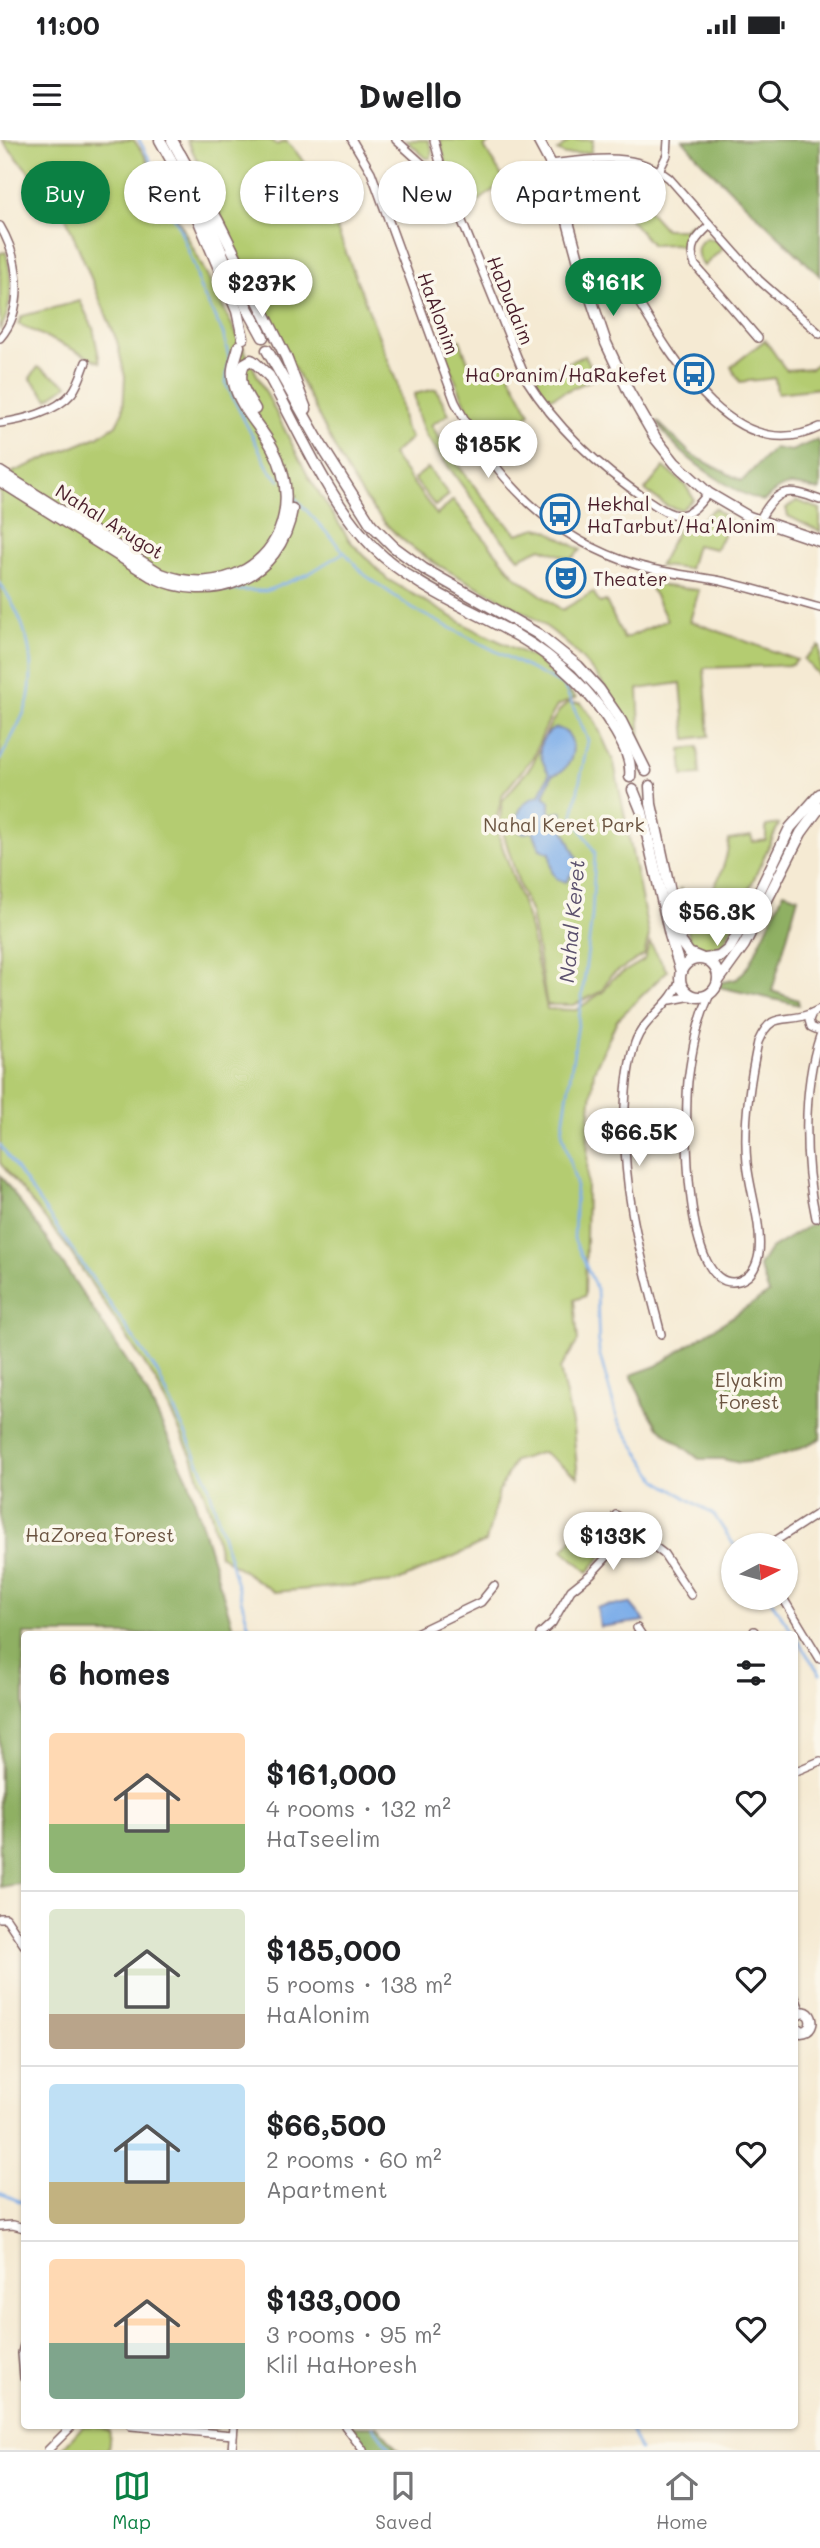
<!DOCTYPE html>
<meta charset="utf-8">
<style>
:root{--surface:#fff;--page:#f6f6f6;--text:#202124;--muted:#757577;--line:#e0e0e0;--accent:#0b8043}
body{margin:0;font-family:Mali,sans-serif;background:var(--page);color:var(--text);height:100vh;display:flex;flex-direction:column;font-size:26px;white-space:nowrap}
*{box-sizing:border-box;margin:0}
p{font-size:23px;color:var(--muted)}
.icon{flex:none;width:38px;height:38px;fill:none;stroke:currentColor;stroke-width:2;stroke-linecap:round;stroke-linejoin:round}
.map{position:relative;flex:1;overflow:hidden}
.side{position:absolute;left:21px;top:1491px;width:777px;height:798px;display:flex;flex-direction:column;background:var(--surface);border-radius:7px;box-shadow:0 2px 5px #0004}
.side>*{flex:none}
.banner{position:absolute;left:21px;top:21px;width:779px;height:63px;display:flex;gap:14px}
.needle{width:46px;rotate:84deg}
.tools{position:absolute;left:721px;top:1393px;display:grid;gap:14px}
.tools a{display:grid;place-items:center;width:77px;height:77px;border-radius:50%;background:var(--surface);box-shadow:0 2px 5px #0004;font-size:35px}
.price{position:absolute;translate:-50% -60px;padding:0 16px;border-radius:24px;background:#fff;color:#222;font-size:23px;line-height:46px;filter:drop-shadow(0 2px 4px #0008)}
.price::after{content:'';position:absolute;left:50%;top:42px;width:21px;height:16px;margin-left:-10px;background:inherit;clip-path:polygon(0 0,100% 0,50% 100%)}
.price.current{background:var(--accent);color:#fff}
ul{padding:0;list-style:none}
li{display:flex;align-items:center;gap:21px;height:175px;padding:0 28px}
li+li{border-top:2px solid var(--line)}
li span{display:grid;place-items:center;flex:none;width:196px;height:140px;border-radius:7px;color:#555}
li>.icon{margin-inline-start:auto}
span .icon{width:84px;height:84px;fill:#fffc;stroke-width:1}
li b{font-size:30px}
h2{display:flex;justify-content:space-between;align-items:center;height:84px;padding:0 28px;font-size:30px}
.chip{padding:0 24px;border-radius:32px;background:var(--surface);box-shadow:0 2px 5px #0004;font-size:24px;line-height:63px}
.chip.current{background:var(--accent);color:#fff}
.status{display:flex;justify-content:space-between;align-items:center;height:49px;padding:0 35px;background:var(--surface);direction:ltr}
.status svg{height:19px;fill:currentColor}
header{display:flex;justify-content:space-between;align-items:center;height:91px;padding:0 28px;background:var(--surface);font-size:32px;font-weight:700}
.tabs{display:flex;justify-content:space-around;align-items:center;height:98px;border-top:2px solid var(--line);background:var(--surface);font-size:19px;color:var(--muted)}
.tabs a{display:grid;justify-items:center;gap:4px}
.tabs .current{color:var(--accent)}
.map>svg:first-child{display:block}
.green{fill:#b4cc71;stroke:#7f764e;stroke-width:2}
.forest{fill:#8fb063;stroke:#6c6847;stroke-width:2}
.water{fill:#7eaee9;stroke:#64668a;stroke-width:2}
.lines{fill:none;stroke-linecap:round;stroke-linejoin:round}
.stream{stroke:#7eaee9;stroke-width:2.5}
.street-casing{stroke:#866666;stroke-width:10}
.secondary-casing{stroke:#866666;stroke-width:13}
.street{stroke:#fff;stroke-width:7}
.secondary{stroke:#fff;stroke-width:10}
.labels{text-anchor:middle;dominant-baseline:central;stroke-width:7;stroke-linejoin:round;paint-order:stroke}
.street-label{font-size:19px;fill:#4a1f2b;stroke:#fbf7ec}
.poi-label{font-size:19px;fill:#4a1f2b;stroke:#fbf7ec;text-anchor:start}
.park-label{font-size:19px;fill:#6a5340;stroke:#fbf7ec}
.water-label{font-size:21px;font-style:italic;fill:#5c516e;stroke:#fbf7ec}
</style>
<div class="status"><b>11:00</b><svg viewBox="0 0 49 12"><path d="M0 12V9h3v3zM5 12V6h3v6zM10 12V3h3v9zM15 12V0h3v12zM26 1h20v11H26zM47 4h2v5h-2z"/></svg></div>
<header><svg class="icon" aria-label="menu" viewBox="0 0 24 24"><path d="M4 6h16M4 12h16M4 18h16"/></svg>Dwello<svg class="icon" aria-label="search" viewBox="0 0 24 24"><circle cx="10" cy="10" r="6"/><path d="M15 15l6 6"/></svg></header>
<div class="map">
<svg width="820" height="2310" viewBox="0 0 820 2310">
<rect width="100%" height="100%" fill="#fbf7ec"/>
<filter id="ink" filterUnits="userSpaceOnUse"><feTurbulence type="fractalNoise" baseFrequency=".0143" numOctaves="2"/><feDisplacementMap in="SourceGraphic" scale="14" xChannelSelector="R" yChannelSelector="G"/><feConvolveMatrix kernelMatrix="1 2 1 2 8 2 1 2 1" color-interpolation-filters="sRGB"/></filter>
<filter id="wash" filterUnits="userSpaceOnUse"><feTurbulence type="fractalNoise" baseFrequency=".00686" numOctaves="4" result="noise"/><feDisplacementMap in="SourceGraphic" scale="28" xChannelSelector="R" yChannelSelector="G"/><feGaussianBlur stdDeviation="1.57" result="paint"/><feColorMatrix in="noise" values="0 0 0 0 0 0 0 0 0 0 0 0 0 0 0 0 0 1.4 0 .05"/><feComposite in="paint" operator="in"/></filter>
<g filter="url(#wash)">
<rect width="100%" height="100%" fill="#f5ead3"/>
<g class="green">
<polygon points="2,0 134,0 145,16 191,104 308,336 350,401 387,439 473,489 535,518 576,558 557,566 547,584 533,617 502,655 496,681 499,697 528,780 547,869 576,870 604,851 612,839 644,820 650,803 667,831 617,880 594,931 588,989 585,1156 574,1160 578,1201 560,1229 573,1288 578,1337 543,1312 514,1321 499,1351 486,1402 396,1442 274,1452 220,1415 211,1374 192,1317 157,1243 65,1104 0,1023 0,344 13,332 97,297 116,285 123,271 125,237 117,201 65,75"/>
<path d="M187,0H271L276,5L286,1C303,18 313,34 324,56L397,243L404,286L411,298L392,315L437,375L453,360L515,436L562,470L593,452L600,463L606,461L624,499L667,480L649,444L699,450L690,481L797,520L792,525L704,528L709,596L686,599L681,543L638,549L641,610C616,557 586,513 537,480C487,447 428,429 386,384C353,349 333,305 312,262C283,206 253,150 227,92C213,61 203,30 187,0Z"/>
<polygon points="406,0 428,0 432,9 431,18 426,18"/>
<polygon points="440,0 494,0 484,7 505,41 467,70 449,39"/>
<polygon points="571,0 593,0 591,12 565,15 557,11"/>
<path d="M642,31C626,53 651,72 665,89H684L691,83L697,86L689,95L684,107L674,104L652,105L611,57L596,34Z"/>
<path d="M706,98L716,100L723,108L704,126C696,117 694,105 706,98Z"/>
<path d="M6,112C12,136 14,167 0,189V113Z"/>
<polygon points="80,161 93,188 100,222 18,184 22,176"/>
<path d="M460,200L472,233L503,222L530,273L512,289L504,283L486,298C466,270 454,239 443,206Z"/>
<polygon points="765,200 786,230 812,228 820,220 820,248 777,253 775,238 740,242 731,227"/>
<polygon points="585,215 596,238 548,259 533,239"/>
<polygon points="38,227 68,245 48,259 30,238"/>
<path d="M436,249L449,274L431,285C456,325 484,361 517,394L537,388L546,390L581,410L571,419L541,408L519,418L500,397L426,296L418,276L414,254Z"/>
<polygon points="664,327 685,345 694,359 681,370 667,366 645,350"/>
<polygon points="428,328 449,355 435,366 414,339"/>
<polygon points="797,361 820,369 820,392 788,376 786,368"/>
<polygon points="715,368 730,381 716,409 696,405 689,429 659,426 680,385 697,383"/>
<polygon points="819,506 820,507 820,537 804,519"/>
<polygon points="568,563 581,563 595,581 614,623 649,796 644,815 610,836 602,851 574,865 547,865 531,773 520,748 500,682 502,661 532,625 550,585 559,571"/>
<polygon points="698,607 700,635 683,636 681,609"/>
<path d="M779,684L725,802L716,808H696L690,802L680,748L696,768C717,750 726,727 729,700L751,696L753,702L766,700V686Z"/>
<polygon points="588,1381 613,1403 588,1432 563,1410"/>
<polygon points="83,2286 95,2286 110,2291 108,2310 61,2310"/>
</g>
<g class="forest">
<polygon points="683,0 820,0 820,136 704,24"/>
<path d="M657,281L692,315L742,341L774,308L791,311L817,300L820,304V348L819,351C793,342 783,341 764,361C739,356 691,323 674,304C667,298 662,289 657,281Z"/>
<polygon points="784,752 798,757 772,851 798,860 799,865 710,845 737,839 749,826"/>
<polygon points="0,1035 46,1098 144,1247 188,1339 235,1494 24,1494 24,1743 0,1747"/>
<polygon points="820,1079 820,1299 791,1312 757,1321 740,1323 722,1319 699,1319 658,1287 643,1262 631,1235 656,1226 769,1153 759,1126 769,1110"/>
<polygon points="351,2286 378,2286 398,2310 369,2310"/>
</g>
<g class="water">
<path d="M555,588C581,590 577,631 552,635L544,656L550,661V674L562,672L564,690L579,723L566,742L557,739L552,732L550,713L540,709L533,691L525,693L519,692C512,676 523,659 540,655L549,634C538,615 534,601 555,588Z"/>
<polygon points="630,1463 645,1481 600,1487 597,1467"/>
</g>
<g class="lines">
<g class="stream">
<polyline points="139,0 155,29 161,55 178,84 195,128 200,148 223,193 229,218 226,244 269,329 280,341"/>
<polyline points="289,351 365,435 413,469 564,546 588,600 573,675 595,713 592,776 582,857 562,992 576,1043 574,1099 597,1150 599,1212 618,1281 657,1340 714,1375 734,1405"/>
<path d="M0,443C25,480 37,515 28,561C24,578 8,603 0,620"/>
<polyline points="224,450 266,451 308,434 344,412"/>
<polyline points="0,1005 157,1232 207,1340 251,1494"/>
<polyline points="769,1458 794,1494"/>
<polyline points="794,1495 820,1534"/>
<polyline points="0,2053 24,2063"/>
<polyline points="373,2286 391,2310"/>
<polyline points="629,2286 640,2310"/>
</g>
</g>
</g>
<g filter="url(#ink)">
<g class="lines">
<g class="street-casing">
<g id="street">
<path d="M352,0L371,32L455,262C496,340 551,399 637,425C663,433 690,435 716,440C751,447 786,459 820,468"/>
<path d="M396,0L437,37L453,59L526,239C556,287 601,329 649,361C657,366 668,375 678,375C692,375 700,363 708,353"/>
<polyline points="434,0 440,23 437,37"/>
<path d="M551,24C592,19 634,11 669,38L759,140L820,194"/>
<polyline points="659,31 667,15 668,0"/>
<path d="M710,85C696,98 687,107 695,125L758,198"/>
<path d="M0,86C19,118 26,168 0,198"/>
<path d="M580,126C605,119 609,123 626,141C664,203 729,332 820,287"/>
<path d="M0,283C23,280 56,272 72,253C79,244 82,232 86,222"/>
<path d="M760,379C778,347 788,348 820,360"/>
<path d="M710,854C697,882 692,910 688,941C685,972 682,1157 739,1141C752,1137 757,1126 759,1113C762,1084 750,1052 747,1023C743,984 750,940 758,902C773,868 786,885 812,873"/>
<polyline points="671,860 692,856"/>
<polyline points="820,869 812,873 809,880 811,887 820,891"/>
<path d="M816,1078C804,1024 802,949 820,896"/>
<path d="M661,1194C641,1116 621,1049 625,967C626,946 628,924 635,903C644,877 673,865 680,839"/>
<polyline points="616,1375 623,1379 633,1395"/>
<polyline points="769,1405 820,1372"/>
<polyline points="783,1458 820,1519"/>
<polyline points="637,1488 641,1494"/>
<polyline points="414,1494 481,1462 494,1446"/>
<polyline points="540,1494 552,1483 571,1450 591,1434 627,1395 638,1394 664,1414 691,1455"/>
<polyline points="753,1494 754,1491"/>
<polyline points="794,1632 820,1621"/>
<polyline points="0,1778 6,1778 24,1805"/>
<polyline points="794,1855 801,1872"/>
<polyline points="0,2086 13,2085 24,2088"/>
<polyline points="24,2205 22,2213 24,2238"/>
<polyline points="131,2286 233,2295"/>
<polyline points="345,2286 363,2310"/>
<polyline points="48,2310 72,2286"/>
<polyline points="232,2310 234,2286"/>
</g>
</g>
<g class="secondary-casing">
<g id="secondary">
<polyline points="160,0 179,34 237,171 243,198"/>
<polyline points="172,0 182,18"/>
<polyline points="538,0 554,30 580,126 606,203 629,252 656,299 675,323 708,353 749,377 820,401"/>
<polyline points="180,14 218,81 286,217 306,269"/>
<polyline points="199,58 237,149 263,197"/>
<polyline points="267,210 321,305 371,384 394,407 424,429 538,494 578,526 599,549 621,581 646,631"/>
<path d="M251,220L244,224C236,242 246,254 255,269"/>
<path d="M253,221L269,236C299,290 330,364 374,408C415,448 470,468 518,496C558,519 593,553 616,592C624,606 632,621 630,637"/>
<path d="M0,332L161,434C189,445 219,444 245,430C289,404 296,350 272,307C261,287 239,266 234,243C230,229 236,219 239,206"/>
<path d="M0,341L151,436C212,466 281,439 292,369"/>
<polyline points="650,646 651,664 681,802 689,813 701,818"/>
<polyline points="633,650 642,672 670,795 681,832"/>
<circle cx="699" cy="838" r="19"/>
<polyline points="705,819 719,817 729,809 747,777 790,688 820,654"/>
<polyline points="718,841 744,805 801,693 820,667"/>
<path d="M794,1878C810,1860 820,1891 801,1892L794,1886"/>
</g>
</g>
<use href="#street" class="street"/>
<use href="#secondary" class="secondary"/>
</g>
</g>
<defs>
<g id="bus-ring" transform="scale(2.0125)"><circle r="9.5" fill="#fbf7ec" stroke="#1f6fb2" stroke-width="1.5"/><path d="M-5-6H5V4H4V6H2V4H-2V6H-4V4H-5ZM-3.5-4V0h7V-4ZM-3.5 1.2v1.5H-2V1.2ZM2 1.2v1.5H3.5V1.2Z" fill="#1f6fb2"/></g>
<g id="theatre-ring" transform="scale(2.0125)"><circle r="9.5" fill="#fbf7ec" stroke="#1f6fb2" stroke-width="1.5"/><path d="M-5-5.5Q0-4 5-5.5V0Q5 5 0 6Q-5 5-5 0ZM-3.3-2.5H-1v1.5H-3.3ZM1-2.5H3.3v1.5H1ZM-2.8 1Q0 5.5 2.8 1Z" fill="#1f6fb2"/></g>
</defs>
<g fill-rule="evenodd">
<use href="#bus-ring" x="694" y="234"/>
<use href="#bus-ring" x="560" y="374"/>
<use href="#theatre-ring" x="566" y="438"/>
</g>
<g class="labels">
<g class="street-label">
<text transform="translate(511 160) rotate(68)">HaDudaim</text>
<text transform="translate(439 173) rotate(70)">HaAlonim</text>
<text transform="translate(110 381) rotate(32)">Nahal Arugot</text>
</g>
<g class="poi-label">
<text x="667" y="234" text-anchor="end">HaOranim/HaRakefet</text>
<text x="587" y="363">Hekhal<tspan x="587" dy="22">HaTarbut/Ha'Alonim</tspan></text>
<text x="593" y="438">Theater</text>
</g>
<g class="park-label">
<text x="564" y="684">Nahal Keret Park</text>
<text x="749" y="1239">Elyakim<tspan x="749" dy="22">Forest</tspan></text>
<text x="100" y="1394">HaZorea Forest</text>
</g>
<g class="water-label">
<text transform="translate(571 781) rotate(-85)">Nahal Keret</text>
</g>
</g>
</svg>
<div class="tools">
<a><svg class="needle" viewBox="-14 -14 28 28"><path d="M0-13l5 13h-10z" fill="#e53935"/><path d="M0 13l5-13h-10z" fill="#757577"/></svg></a>
</div>
<b class="price current" style="left:613px;top:178px">$161K</b>
<b class="price" style="left:262px;top:179px">$237K</b>
<b class="price" style="left:488px;top:340px">$185K</b>
<b class="price" style="left:717px;top:808px">$56.3K</b>
<b class="price" style="left:639px;top:1028px">$66.5K</b>
<b class="price" style="left:613px;top:1432px">$133K</b>
<div class="banner">
<a class="chip current">Buy</a>
<a class="chip">Rent</a>
<a class="chip">Filters</a>
<a class="chip">New</a>
<a class="chip">Apartment</a>
</div>
<section class="side">
<h2>6 homes<svg class="icon" aria-label="filters" viewBox="0 0 24 24"><path d="M4 7h16M4 17h16"/><circle cx="9" cy="7" r="2"/><circle cx="15" cy="17" r="2"/></svg></h2>
<ul>
<li><span style="background:linear-gradient(#ffd9b3 65%,#8fb573 0)"><svg class="icon" aria-label="home" viewBox="0 0 24 24"><path d="M3 11l9-7 9 7M6 9v11h12V9"/></svg></span><div><b>$161,000</b><p>4 rooms · 132 m²</p><p>HaTseelim</p></div><svg class="icon" aria-label="heart" viewBox="0 0 24 24"><path d="M12 20l-8-8c-3-5 5-10 8-4 3-6 11-1 8 4z"/></svg></li>
<li><span style="background:linear-gradient(#dfe7d0 75%,#b9a48a 0)"><svg class="icon" aria-label="home" viewBox="0 0 24 24"><path d="M3 11l9-7 9 7M6 9v11h12V9"/></svg></span><div><b>$185,000</b><p>5 rooms · 138 m²</p><p>HaAlonim</p></div><svg class="icon" aria-label="heart" viewBox="0 0 24 24"><path d="M12 20l-8-8c-3-5 5-10 8-4 3-6 11-1 8 4z"/></svg></li>
<li><span style="background:linear-gradient(#bfe0f5 70%,#c2b280 0)"><svg class="icon" aria-label="home" viewBox="0 0 24 24"><path d="M3 11l9-7 9 7M6 9v11h12V9"/></svg></span><div><b>$66,500</b><p>2 rooms · 60 m²</p><p>Apartment</p></div><svg class="icon" aria-label="heart" viewBox="0 0 24 24"><path d="M12 20l-8-8c-3-5 5-10 8-4 3-6 11-1 8 4z"/></svg></li>
<li><span style="background:linear-gradient(#ffd9b3 60%,#7fa58c 0)"><svg class="icon" aria-label="home" viewBox="0 0 24 24"><path d="M3 11l9-7 9 7M6 9v11h12V9"/></svg></span><div><b>$133,000</b><p>3 rooms · 95 m²</p><p>Klil HaHoresh</p></div><svg class="icon" aria-label="heart" viewBox="0 0 24 24"><path d="M12 20l-8-8c-3-5 5-10 8-4 3-6 11-1 8 4z"/></svg></li>
</ul>
</section>
</div>
<nav class="tabs">
<a class="current"><svg class="icon" aria-label="map" viewBox="0 0 24 24"><path d="M3 6l6-2 6 2 6-2v14l-6 2-6-2-6 2zM9 4v14M15 6v14"/></svg>Map</a>
<a><svg class="icon" aria-label="saved" viewBox="0 0 24 24"><path d="M7 4h10v16l-5-4-5 4z"/></svg>Saved</a>
<a><svg class="icon" aria-label="home" viewBox="0 0 24 24"><path d="M3 11l9-7 9 7M6 9v11h12V9"/></svg>Home</a>
</nav>
